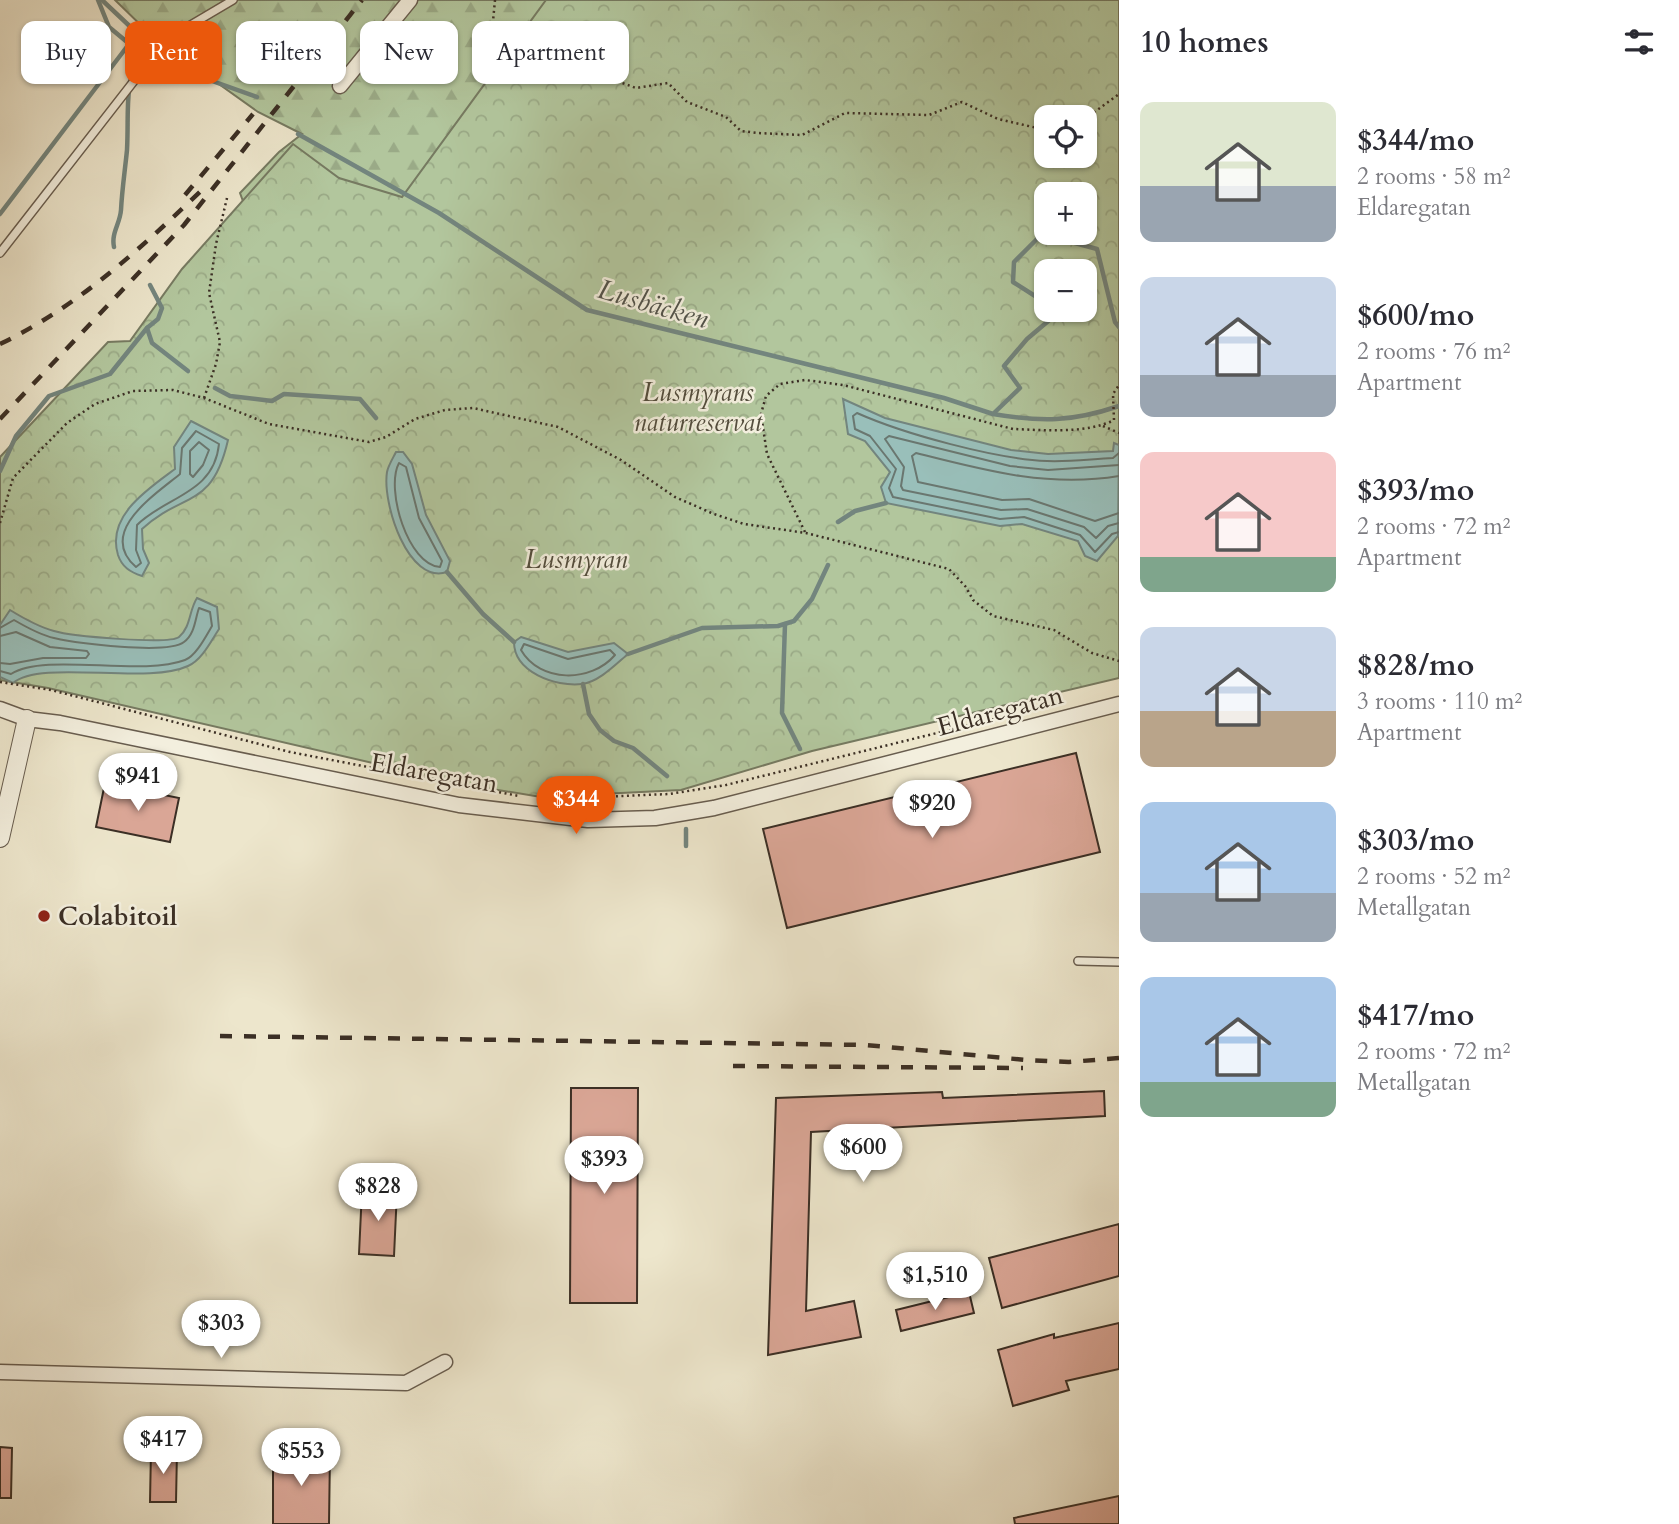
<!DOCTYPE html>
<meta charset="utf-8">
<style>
:root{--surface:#fff;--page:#f2f2f3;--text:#2b2b33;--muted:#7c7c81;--accent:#ea580c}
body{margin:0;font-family:Cardo,serif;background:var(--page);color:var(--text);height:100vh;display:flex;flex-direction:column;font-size:26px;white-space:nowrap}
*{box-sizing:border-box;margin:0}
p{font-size:23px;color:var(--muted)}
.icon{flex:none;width:38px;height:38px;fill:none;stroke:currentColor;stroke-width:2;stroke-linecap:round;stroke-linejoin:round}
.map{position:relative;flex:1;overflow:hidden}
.side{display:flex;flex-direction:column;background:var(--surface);width:560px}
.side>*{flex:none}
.hud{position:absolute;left:21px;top:21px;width:665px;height:63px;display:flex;gap:14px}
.buttons{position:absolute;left:1034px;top:105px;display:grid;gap:14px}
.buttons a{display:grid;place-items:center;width:63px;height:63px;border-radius:14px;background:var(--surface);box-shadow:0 2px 5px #0004;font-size:35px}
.price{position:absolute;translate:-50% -60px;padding:0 16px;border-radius:24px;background:#fff;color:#222;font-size:23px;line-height:46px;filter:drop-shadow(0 2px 4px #0008)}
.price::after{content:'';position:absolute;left:50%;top:42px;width:21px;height:16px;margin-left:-10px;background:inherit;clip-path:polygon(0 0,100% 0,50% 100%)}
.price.active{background:var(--accent);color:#fff}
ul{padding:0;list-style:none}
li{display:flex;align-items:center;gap:21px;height:175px;padding:0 21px}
li span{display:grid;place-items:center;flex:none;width:196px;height:140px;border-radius:14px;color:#555}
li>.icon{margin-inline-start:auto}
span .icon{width:84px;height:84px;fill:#fffc;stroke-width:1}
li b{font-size:30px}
h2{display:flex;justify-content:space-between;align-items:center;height:84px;padding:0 21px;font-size:30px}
.tag{padding:0 24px;border-radius:14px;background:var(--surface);box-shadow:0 2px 5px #0004;font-size:24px;line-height:63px}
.tag.active{background:var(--accent);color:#fff}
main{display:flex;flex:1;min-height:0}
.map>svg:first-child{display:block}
.forest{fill:url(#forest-firs);stroke:#767a61;stroke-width:2;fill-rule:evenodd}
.park{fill:url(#park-crowns);stroke:#767a61;stroke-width:2;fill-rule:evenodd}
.water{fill:#99bfba;stroke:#73857e;stroke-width:2}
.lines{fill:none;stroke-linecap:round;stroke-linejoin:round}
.shore{stroke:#6a7770;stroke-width:2}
.stream{stroke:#73857e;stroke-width:4.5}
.building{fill:#daa696;stroke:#3b2f25;stroke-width:2}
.service-casing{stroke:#685d4f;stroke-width:10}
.minor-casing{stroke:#685d4f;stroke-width:17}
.tertiary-casing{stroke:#685d4f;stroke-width:20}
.path{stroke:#3b2f25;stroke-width:2.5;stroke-dasharray:2 3.5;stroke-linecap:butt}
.service{stroke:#f3efde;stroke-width:7}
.minor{stroke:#f3efde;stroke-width:14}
.tertiary{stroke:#f3efde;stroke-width:18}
.rail{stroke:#3b2f25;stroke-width:4.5;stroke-dasharray:12 12;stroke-linecap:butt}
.poi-dot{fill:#8f2418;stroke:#f3efde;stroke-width:2.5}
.labels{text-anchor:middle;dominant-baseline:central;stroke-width:5;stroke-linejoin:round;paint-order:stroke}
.park-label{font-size:26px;font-style:italic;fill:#534d3d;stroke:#f3efde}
.street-label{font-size:26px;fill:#3b2f25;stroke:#f3efde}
.poi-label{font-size:26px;font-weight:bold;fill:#3b2f25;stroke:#f3efde;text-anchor:start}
.water-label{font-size:28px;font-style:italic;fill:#52534a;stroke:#f3efde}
</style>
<main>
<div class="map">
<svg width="1119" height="1524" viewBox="0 0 1119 1524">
<defs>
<pattern id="forest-firs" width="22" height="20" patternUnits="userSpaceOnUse" patternTransform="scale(1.75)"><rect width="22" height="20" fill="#b2c69d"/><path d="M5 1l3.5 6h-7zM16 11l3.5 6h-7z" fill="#9aaa87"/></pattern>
<pattern id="park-crowns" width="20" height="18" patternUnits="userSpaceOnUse" patternTransform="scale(1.75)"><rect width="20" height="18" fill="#b2c69d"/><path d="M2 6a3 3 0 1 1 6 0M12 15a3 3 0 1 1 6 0" fill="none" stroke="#9aaa87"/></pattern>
</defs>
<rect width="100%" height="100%" fill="#ede6cc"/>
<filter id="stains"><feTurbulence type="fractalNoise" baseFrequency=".00286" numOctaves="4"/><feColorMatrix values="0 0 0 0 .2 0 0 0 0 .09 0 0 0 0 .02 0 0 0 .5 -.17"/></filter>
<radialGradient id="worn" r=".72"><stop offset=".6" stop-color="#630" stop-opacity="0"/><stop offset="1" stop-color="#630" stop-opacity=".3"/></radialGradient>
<path class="forest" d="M115,0H1119V261L247,212L240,193L279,152L302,134L258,112L153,37ZM1046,117H1085V156H1046ZM1046,194H1085V233H1046Z"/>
<path class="park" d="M546,0H1119V678L812,751L681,790L541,797L468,785L48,688L0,680V457L108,342L130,341L182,269L293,144L339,178L402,197ZM1046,117H1085V156H1046ZM1046,194H1085V233H1046ZM1046,271H1085V310H1046Z"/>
<g class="water">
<polygon points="843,399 885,418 1011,450 1048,454 1113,451 1114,443 1119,445 1118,536 1097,561 1085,556 1078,541 1022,524 1000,526 886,503 881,487 890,472 865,441 848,434"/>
<path d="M191,421L228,440C212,510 183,491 142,529L143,549L149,563L142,576C130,572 122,567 118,555C106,516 148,489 175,469L174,447Z"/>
<path d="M396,452H403L412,464L426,515L450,561L447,572C408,585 382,503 387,472C388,466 393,458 396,452Z"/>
<path d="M197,598L217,607L219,629C211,641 202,660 188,666C147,685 41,659 13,683L0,677V625L10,610C23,618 39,627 54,631C70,636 169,645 179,637C191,627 189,610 197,598Z"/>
<path d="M521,637L568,652L614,643L628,654C616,664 599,682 582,684C555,687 514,672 514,642Z"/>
</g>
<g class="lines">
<g class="shore">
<path d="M196,431L219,444C214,494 166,496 137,525L136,550L141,563L136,567C96,532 156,494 180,474L182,448Z"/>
<polygon points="199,442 209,450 203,465 193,477 190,474 190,451"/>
<path d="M1119,453L1113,458C1091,459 1069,462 1047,461C996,459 904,434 857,413L853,416L855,429L870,436L896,469L889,488L893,497L1000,519L1024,517L1080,535L1095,552L1112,534L1119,532"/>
<path d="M399,463L406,467L419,518L442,561L440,567C408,565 385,489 399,463Z"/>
<polyline points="1119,465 1048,470 1010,466 889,436 885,439 904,467 901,486 903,490 1001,510 1027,509 1084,527 1096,538 1108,526 1119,523"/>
<path d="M1119,476C1048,488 983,470 916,453L912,456L918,482L1002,500L1029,499L1095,521L1119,513"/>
<path d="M0,628L14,620C26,627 40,635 54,638C76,643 167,655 184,642C195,634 195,619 199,608L210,612L212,626C206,636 196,656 185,660C140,677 46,652 11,674L0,671"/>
<polyline points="0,636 16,632 50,647 87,651 89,654 86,658 43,658 10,664 0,663"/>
<path d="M524,644L568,659L610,650L615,655C591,683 540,683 521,650Z"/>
</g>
<g class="stream">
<path d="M98,0L109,27L139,52C124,89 129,111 127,150C125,170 122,190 121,210C120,224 111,233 114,247"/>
<polyline points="102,0 173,67 257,97"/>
<polyline points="298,134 439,213 587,310 944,398 993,414 1020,388 1004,366 1027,339 1053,317 1051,310"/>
<polyline points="0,214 129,44"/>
<polyline points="150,285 162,308 158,319 147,328 152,343 188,371"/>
<polyline points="1046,303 1013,282 1014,262 1042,234 1097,249 1115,322 1119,327"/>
<polyline points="215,388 230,396 272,401 284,394 360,399 376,418"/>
<path d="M993,414C1041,422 1072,422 1119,406"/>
<polyline points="0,471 16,436 49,396 110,374 147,328"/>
<polyline points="838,522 855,511 886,503"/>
<polyline points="447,572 483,614 514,642"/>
<polyline points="785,624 782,713 800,749"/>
<polyline points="628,654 702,628 778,626 794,621 812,599 828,565"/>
<polyline points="583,684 589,714 600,730 614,741 633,748 667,776"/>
<polyline points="686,846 686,829"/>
</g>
</g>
<g class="building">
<polygon points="1076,753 1100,852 787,928 763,829"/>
<polygon points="105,783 179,798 170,842 96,827"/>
<polygon points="571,1088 638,1088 637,1303 570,1303"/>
<polygon points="1104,1091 1105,1116 811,1132 806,1311 854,1301 861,1337 768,1355 776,1098 942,1092 943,1098"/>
<polygon points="362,1190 397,1191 394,1256 359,1254"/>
<polygon points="1119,1224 1119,1276 1002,1308 989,1258"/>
<polygon points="969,1292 974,1313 901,1331 896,1310"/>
<polygon points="1119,1323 1119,1369 1066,1381 1069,1390 1013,1406 998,1350 1054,1334 1054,1338"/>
<polygon points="0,1447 12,1448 11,1498 0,1498"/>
<polygon points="151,1450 177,1450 176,1502 150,1502"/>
<polygon points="273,1452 330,1452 329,1524 273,1524"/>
<polygon points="1119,1496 1119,1524 1015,1524 1014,1518"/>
</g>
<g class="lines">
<g class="service-casing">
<g id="service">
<polyline points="0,253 148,63 189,26 233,0"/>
<polyline points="1078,961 1119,962"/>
</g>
</g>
<g class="minor-casing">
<g id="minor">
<polyline points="340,86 410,0"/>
<polyline points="0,709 27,719 60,723 459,805 588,820 655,818 714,808 1119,704"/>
<polyline points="0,1372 406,1383 445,1362"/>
</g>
</g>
<g class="tertiary-casing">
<polyline id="tertiary" points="0,838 27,719"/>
</g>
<g class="path">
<polyline points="495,0 492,32 538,76 571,82 614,80 636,88 668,83 687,102 726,117 741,131 758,133 802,135 845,113 929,115 962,102 998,119 1046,130"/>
<polyline points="1085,119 1119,94"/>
<polyline points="204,398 216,364 220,342 209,293 216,244 227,198"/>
<polyline points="1103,426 1119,433"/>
<polyline points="0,523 13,478 67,423 95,404 133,391 173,390 204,398 269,424 369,442 386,437 415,419 445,410 473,408 558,427 621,460 675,497 714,514 744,524 806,533 949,569 966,587 973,600 993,616 1054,630 1092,653 1119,661"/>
<path d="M805,532L767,454L761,414L766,396L780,384L805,380L843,385L1013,429C1043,430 1087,434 1114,420L1113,394L1119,385"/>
<polyline points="0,682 51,690 290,752 519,796"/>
<polyline points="550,799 669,794 726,785 1010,715"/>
</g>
<use href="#service" class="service"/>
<use href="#minor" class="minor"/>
<use href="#tertiary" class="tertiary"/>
<g class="rail">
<polyline points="185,195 253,114"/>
<path d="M0,344C79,306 141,248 204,188"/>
<polyline points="0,419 184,225 362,0"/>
<polyline points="220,1036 866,1045 1026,1060 1069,1062 1119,1058"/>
<polyline points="733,1066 1023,1068"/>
</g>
</g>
<circle class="poi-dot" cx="44" cy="916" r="7"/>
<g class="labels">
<g class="park-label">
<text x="698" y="392">Lusmyrans<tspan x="698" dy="30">naturreservat</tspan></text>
<text x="576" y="559">Lusmyran</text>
</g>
<g class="street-label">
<text transform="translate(1000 711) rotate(-15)">Eldaregatan</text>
<text transform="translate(434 773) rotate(10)">Eldaregatan</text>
</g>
<g class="poi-label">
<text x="58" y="916">Colabitoil</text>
</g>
<g class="water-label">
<text transform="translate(653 304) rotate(16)">Lusbäcken</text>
</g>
</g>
<rect width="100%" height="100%" filter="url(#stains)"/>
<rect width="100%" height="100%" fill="url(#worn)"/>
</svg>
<div class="buttons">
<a><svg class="icon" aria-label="locate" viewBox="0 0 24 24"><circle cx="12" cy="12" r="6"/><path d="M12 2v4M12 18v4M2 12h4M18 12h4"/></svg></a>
<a>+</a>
<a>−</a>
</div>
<b class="price" style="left:138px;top:813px">$941</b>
<b class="price active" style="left:576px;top:836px">$344</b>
<b class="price" style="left:932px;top:840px">$920</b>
<b class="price" style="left:863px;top:1184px">$600</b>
<b class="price" style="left:604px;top:1196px">$393</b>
<b class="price" style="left:378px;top:1223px">$828</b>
<b class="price" style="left:935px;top:1312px">$1,510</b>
<b class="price" style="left:221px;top:1360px">$303</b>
<b class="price" style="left:163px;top:1476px">$417</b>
<b class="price" style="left:301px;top:1488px">$553</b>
<div class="hud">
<a class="tag">Buy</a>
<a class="tag active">Rent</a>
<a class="tag">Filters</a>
<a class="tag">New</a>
<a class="tag">Apartment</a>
</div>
</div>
<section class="side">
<h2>10 homes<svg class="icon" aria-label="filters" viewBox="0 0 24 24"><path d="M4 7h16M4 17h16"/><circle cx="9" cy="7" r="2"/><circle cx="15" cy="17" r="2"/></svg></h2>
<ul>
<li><span style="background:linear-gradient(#dfe7d0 60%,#9aa5b1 0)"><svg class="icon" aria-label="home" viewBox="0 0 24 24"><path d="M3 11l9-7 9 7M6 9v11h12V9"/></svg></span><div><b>$344/mo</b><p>2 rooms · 58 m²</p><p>Eldaregatan</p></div></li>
<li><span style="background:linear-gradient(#c9d6e8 70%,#9aa5b1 0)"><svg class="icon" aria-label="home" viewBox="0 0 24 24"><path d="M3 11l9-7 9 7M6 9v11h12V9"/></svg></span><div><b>$600/mo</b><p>2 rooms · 76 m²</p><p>Apartment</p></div></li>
<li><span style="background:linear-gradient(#f6c9c9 75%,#7fa58c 0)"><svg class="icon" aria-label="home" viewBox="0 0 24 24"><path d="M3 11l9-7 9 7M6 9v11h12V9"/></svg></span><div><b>$393/mo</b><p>2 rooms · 72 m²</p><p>Apartment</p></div></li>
<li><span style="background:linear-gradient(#c9d6e8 60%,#b9a48a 0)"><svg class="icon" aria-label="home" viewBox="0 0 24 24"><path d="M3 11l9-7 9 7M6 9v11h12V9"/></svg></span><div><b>$828/mo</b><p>3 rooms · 110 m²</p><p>Apartment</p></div></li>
<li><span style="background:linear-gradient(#a9c7e8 65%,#9aa5b1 0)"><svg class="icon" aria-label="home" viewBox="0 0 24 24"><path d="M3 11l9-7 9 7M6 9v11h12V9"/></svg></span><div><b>$303/mo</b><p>2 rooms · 52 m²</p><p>Metallgatan</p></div></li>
<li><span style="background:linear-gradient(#a9c7e8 75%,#7fa58c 0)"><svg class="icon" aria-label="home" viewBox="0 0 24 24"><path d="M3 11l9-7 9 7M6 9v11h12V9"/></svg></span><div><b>$417/mo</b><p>2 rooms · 72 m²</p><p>Metallgatan</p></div></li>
</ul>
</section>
</main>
